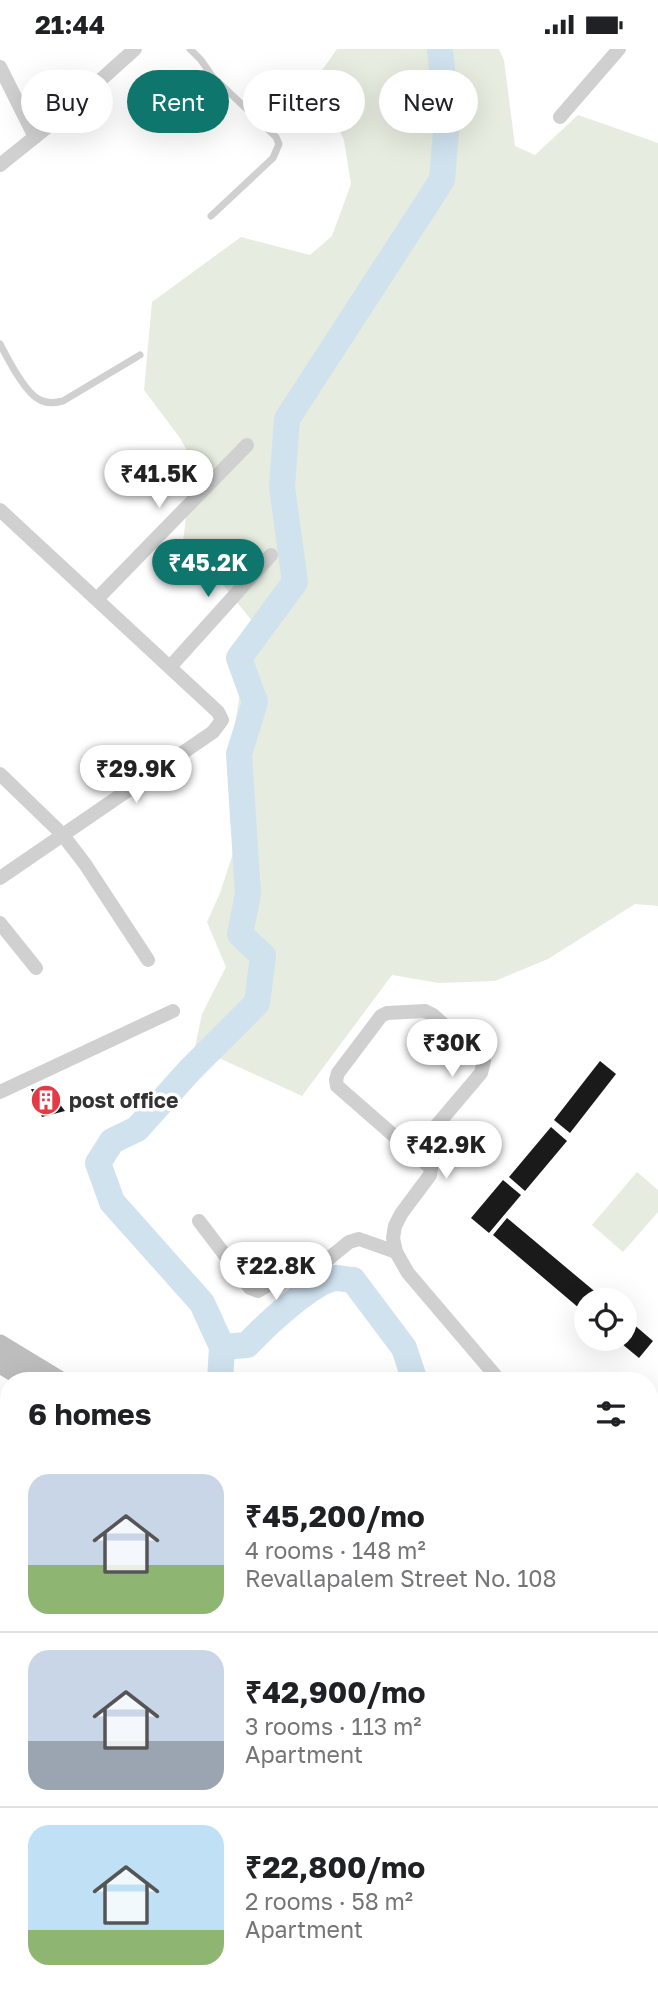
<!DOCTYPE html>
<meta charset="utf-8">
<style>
:root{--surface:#fff;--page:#f2f2f2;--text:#202124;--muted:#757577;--line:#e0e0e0;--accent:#0f766e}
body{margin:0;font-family:"Golos Text",sans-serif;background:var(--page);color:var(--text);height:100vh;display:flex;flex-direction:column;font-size:26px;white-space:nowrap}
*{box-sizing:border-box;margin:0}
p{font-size:23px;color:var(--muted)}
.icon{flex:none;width:38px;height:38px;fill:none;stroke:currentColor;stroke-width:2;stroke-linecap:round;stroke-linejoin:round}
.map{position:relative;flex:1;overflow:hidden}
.details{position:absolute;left:0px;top:1323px;width:658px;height:625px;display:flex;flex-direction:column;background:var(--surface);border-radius:28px 28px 0 0;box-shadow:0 7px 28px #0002}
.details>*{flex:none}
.guide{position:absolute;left:21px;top:21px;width:616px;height:63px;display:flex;gap:14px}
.controls{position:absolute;left:574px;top:1239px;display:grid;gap:14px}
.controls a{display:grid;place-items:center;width:63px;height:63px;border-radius:50%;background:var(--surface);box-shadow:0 7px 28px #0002;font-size:35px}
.price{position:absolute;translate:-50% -60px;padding:0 16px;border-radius:24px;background:#fff;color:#222;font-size:23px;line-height:46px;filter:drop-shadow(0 2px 4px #0008)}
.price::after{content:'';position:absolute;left:50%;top:42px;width:21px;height:16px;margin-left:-10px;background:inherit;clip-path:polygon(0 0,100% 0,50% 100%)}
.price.active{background:var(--accent);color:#fff}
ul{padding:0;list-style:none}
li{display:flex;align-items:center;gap:21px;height:175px;padding:0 28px}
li+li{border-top:2px solid var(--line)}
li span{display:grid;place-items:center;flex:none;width:196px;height:140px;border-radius:21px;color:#555}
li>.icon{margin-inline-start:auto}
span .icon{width:84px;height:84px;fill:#fffc;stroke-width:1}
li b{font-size:30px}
h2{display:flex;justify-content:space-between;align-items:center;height:84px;padding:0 28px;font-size:30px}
.tag{padding:0 24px;border-radius:32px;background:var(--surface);box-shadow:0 7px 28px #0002;font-size:24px;line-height:63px}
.tag.active{background:var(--accent);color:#fff}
.status{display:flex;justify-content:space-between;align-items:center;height:49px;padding:0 35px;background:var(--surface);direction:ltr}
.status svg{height:19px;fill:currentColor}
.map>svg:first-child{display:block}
.green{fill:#e6ecdf}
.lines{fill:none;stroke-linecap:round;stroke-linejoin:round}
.stream{stroke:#cfe2ee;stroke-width:4.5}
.river{stroke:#cfe2ee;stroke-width:26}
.building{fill:#1a1a1a}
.lane{stroke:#d0d0d0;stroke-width:7}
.street{stroke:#d0d0d0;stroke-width:14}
.secondary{stroke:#bdbdbd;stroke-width:19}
.primary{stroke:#ababab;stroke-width:23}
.labels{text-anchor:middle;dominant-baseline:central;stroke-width:7;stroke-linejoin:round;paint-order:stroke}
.poi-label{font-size:21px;font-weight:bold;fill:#333;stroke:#fff;text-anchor:start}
</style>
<div class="status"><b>21:44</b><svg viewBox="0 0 49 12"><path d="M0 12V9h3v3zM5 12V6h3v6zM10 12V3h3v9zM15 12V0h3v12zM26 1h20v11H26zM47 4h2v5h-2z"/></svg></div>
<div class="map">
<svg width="658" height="1947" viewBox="0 0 658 1947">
<rect width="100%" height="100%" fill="#fff"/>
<g class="green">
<polygon points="337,0 499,0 504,11 515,97 535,106 578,66 658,94 658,857 635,855 548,910 495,932 439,934 392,926 302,1047 195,998 202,965 226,918 207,873 220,844 236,795 231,754 235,675 252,572 215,526 180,516 193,413 180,389 144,341 152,253 241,188 310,206 332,187 351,135 344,91 316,30"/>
<polygon points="637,1123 658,1141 658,1163 623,1203 592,1176"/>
</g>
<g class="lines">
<g class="stream">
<polyline points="0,1677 7,1675"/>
<polyline points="590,1939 596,1947"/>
</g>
<g class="river">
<path d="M222,1298L247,1296C264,1278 312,1232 336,1229C341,1229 348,1231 353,1231L404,1299L415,1332"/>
<polyline points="220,1332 222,1298 202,1254 112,1153 98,1114 112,1092 137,1080 190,1021 257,954 263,907 240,885 248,845 239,705 255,653 239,609 295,533 282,438 287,370 442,131 447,71 440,0"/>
<polyline points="649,1373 653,1370 658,1372"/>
</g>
</g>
<g class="building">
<polygon points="600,1012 616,1025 570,1084 554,1071"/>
<polygon points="31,1040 49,1041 65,1062 42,1068"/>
<polygon points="551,1078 567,1092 525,1142 509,1128"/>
<polygon points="503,1131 521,1146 489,1184 471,1169"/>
<polygon points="507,1169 605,1251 586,1251 586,1265 493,1186"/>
<polygon points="625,1268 653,1292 639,1309 616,1290 625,1290"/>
<polygon points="0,1444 9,1451 9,1487 0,1480"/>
<polygon points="0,1819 9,1827 9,1859 0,1869"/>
<polygon points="535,1939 580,1939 583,1941 578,1947 543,1947 534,1941"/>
</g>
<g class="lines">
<g class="lane">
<polyline points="190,0 201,11 212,27 276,88 279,95 273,109 211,167"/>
<path d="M0,295C8,310 25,344 40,351C48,355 55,354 63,352L140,306"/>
</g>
<g class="street">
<polyline points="0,18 35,88"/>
<polyline points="560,68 619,0"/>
<polyline points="0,116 56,71 135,0"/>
<polyline points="97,550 247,396"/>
<polyline points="170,618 271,506"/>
<polyline points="0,725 62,785 85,815 148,911"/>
<polyline points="0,829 213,683 222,671 218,663 0,461"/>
<polyline points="0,874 36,919"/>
<polyline points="0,1043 173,962"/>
<polyline points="414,1103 481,1024 484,1012 433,966 425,962 387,964 381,967 338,1024 336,1031 337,1037 431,1119 430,1126 401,1165 395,1177 393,1189 396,1203 408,1224 500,1332"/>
<polyline points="199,1172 250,1239 258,1242 306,1214 327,1211 349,1193 359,1190 396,1203"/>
<polyline points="649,1616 658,1623"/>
<polyline points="0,1650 9,1638"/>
<polyline points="0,1655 9,1662"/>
<polyline points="0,1732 9,1740"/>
<polyline points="0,1883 9,1892"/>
<polyline points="649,1901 658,1891"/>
<polyline points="56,1939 64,1947"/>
<polyline points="499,1939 510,1947"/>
<polyline points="611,1939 615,1942 618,1939"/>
<polyline points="646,1939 651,1947"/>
</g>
<g class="secondary">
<polyline points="0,1295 61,1332"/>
<polyline points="0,1315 28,1332"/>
<polyline points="649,1486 658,1474"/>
<polyline points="649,1607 658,1594"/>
<polyline points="318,1947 324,1939"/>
<polyline points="413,1947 418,1939"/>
</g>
<g class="primary">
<polyline points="649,1531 658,1518"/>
<polyline points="649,1565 658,1553"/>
<polyline points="335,1947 342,1939"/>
<polyline points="379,1947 385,1939"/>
</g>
</g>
<defs>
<g id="building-disc" transform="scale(1.575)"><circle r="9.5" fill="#e63946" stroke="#fff"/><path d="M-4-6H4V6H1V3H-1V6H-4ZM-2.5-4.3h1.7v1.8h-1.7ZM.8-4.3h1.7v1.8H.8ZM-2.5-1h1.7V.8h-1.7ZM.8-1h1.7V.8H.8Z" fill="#fff"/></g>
</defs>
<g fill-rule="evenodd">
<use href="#building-disc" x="46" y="1051"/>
</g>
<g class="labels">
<g class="poi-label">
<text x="69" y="1051">post office</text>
</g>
</g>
</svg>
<div class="controls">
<a><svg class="icon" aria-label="locate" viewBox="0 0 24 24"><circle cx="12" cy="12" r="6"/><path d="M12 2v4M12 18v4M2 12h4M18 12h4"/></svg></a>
</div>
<b class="price" style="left:159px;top:461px">₹41.5K</b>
<b class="price active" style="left:208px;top:550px">₹45.2K</b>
<b class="price" style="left:136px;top:756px">₹29.9K</b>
<b class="price" style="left:452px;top:1030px">₹30K</b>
<b class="price" style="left:446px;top:1132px">₹42.9K</b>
<b class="price" style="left:276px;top:1253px">₹22.8K</b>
<div class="guide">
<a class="tag">Buy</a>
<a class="tag active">Rent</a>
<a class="tag">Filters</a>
<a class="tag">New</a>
</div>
<section class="details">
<h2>6 homes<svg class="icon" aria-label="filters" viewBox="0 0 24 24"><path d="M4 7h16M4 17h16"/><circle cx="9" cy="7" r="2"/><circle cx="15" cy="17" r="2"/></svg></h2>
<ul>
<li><span style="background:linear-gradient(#c9d6e8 65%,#8fb573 0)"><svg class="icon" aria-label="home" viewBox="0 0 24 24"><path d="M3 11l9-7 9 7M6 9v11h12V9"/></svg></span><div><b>₹45,200/mo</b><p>4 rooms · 148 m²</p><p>Revallapalem Street No. 108</p></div></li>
<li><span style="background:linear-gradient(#c9d6e8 65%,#9aa5b1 0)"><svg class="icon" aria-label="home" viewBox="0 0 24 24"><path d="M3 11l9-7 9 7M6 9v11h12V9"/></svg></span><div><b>₹42,900/mo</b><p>3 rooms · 113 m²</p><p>Apartment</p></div></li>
<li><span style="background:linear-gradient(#bfe0f5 75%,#8fb573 0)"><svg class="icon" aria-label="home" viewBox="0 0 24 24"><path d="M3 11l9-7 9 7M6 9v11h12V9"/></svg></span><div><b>₹22,800/mo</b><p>2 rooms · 58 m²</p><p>Apartment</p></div></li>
</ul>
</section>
</div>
